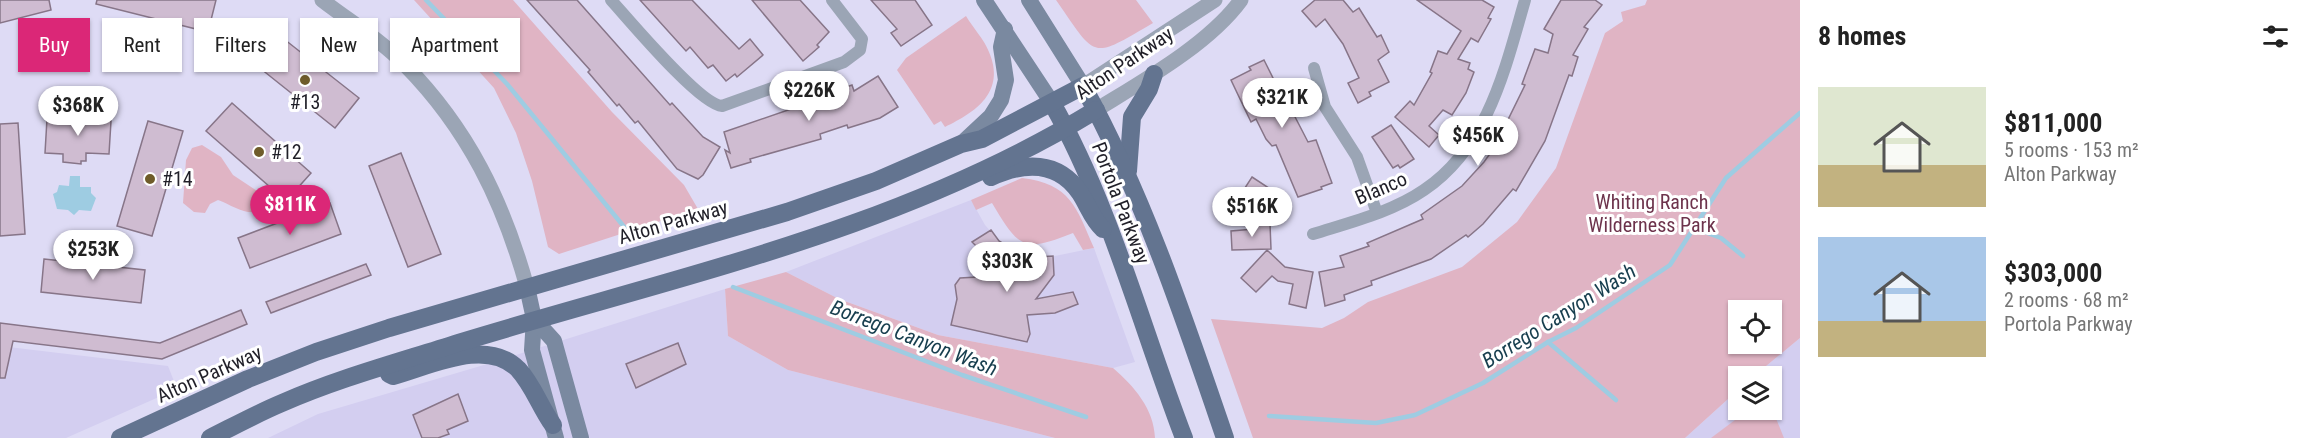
<!DOCTYPE html>
<meta charset="utf-8">
<style>
:root{--surface:#fff;--page:#f2f2f2;--text:#222;--muted:#767676;--accent:#db2777}
body{margin:0;font-family:"Roboto Condensed",sans-serif;background:var(--page);color:var(--text);height:100vh;display:flex;flex-direction:column;font-size:22px;white-space:nowrap}
*{box-sizing:border-box;margin:0}
p{font-size:20px;color:var(--muted)}
.icon{flex:none;width:33px;height:33px;fill:none;stroke:currentColor;stroke-width:2;stroke-linecap:round;stroke-linejoin:round}
.map{position:relative;flex:1;overflow:hidden}
.panel{display:flex;flex-direction:column;background:var(--surface);width:510px}
.panel>*{flex:none}
.banner{position:absolute;left:18px;top:18px;width:570px;height:54px;display:flex;gap:12px}
.buttons{position:absolute;left:1728px;top:300px;display:grid;gap:12px}
.buttons a{display:grid;place-items:center;width:54px;height:54px;border-radius:0px;background:var(--surface);box-shadow:0 2px 4px #0004;font-size:30px}
.price{position:absolute;translate:-50% -51px;padding:0 14px;border-radius:21px;background:#fff;color:#222;font-size:20px;line-height:39px;filter:drop-shadow(0 2px 3px #0008)}
.price::after{content:'';position:absolute;left:50%;top:36px;width:18px;height:14px;margin-left:-9px;background:inherit;clip-path:polygon(0 0,100% 0,50% 100%)}
.price.on{background:var(--accent);color:#fff}
ul{padding:0;list-style:none}
li{display:flex;align-items:center;gap:18px;height:150px;padding:0 18px}
li span{display:grid;place-items:center;flex:none;width:168px;height:120px;border-radius:0px;color:#555}
li>.icon{margin-inline-start:auto}
span .icon{width:72px;height:72px;fill:#fffc;stroke-width:1}
li b{font-size:26px}
h2{display:flex;justify-content:space-between;align-items:center;height:72px;padding:0 18px;font-size:26px}
.tag{padding:0 21px;border-radius:0px;background:var(--surface);box-shadow:0 2px 4px #0004;font-size:21px;line-height:54px}
.tag.on{background:var(--accent);color:#fff}
main{display:flex;flex:1;min-height:0}
.map>svg:first-child{display:block}
.built{fill:#d3cef0}
.green{fill:#e0b4c4;fill-rule:evenodd}
.water{fill:#9ecce2}
.lines{fill:none;stroke-linecap:round;stroke-linejoin:round}
.stream{stroke:#9ecce2;stroke-width:4.5}
.building{fill:#cfbcd1;stroke:#877588;stroke-width:1.5}
.minor{stroke:#9ba5b5;stroke-width:12}
.tertiary{stroke:#9ba5b5;stroke-width:15}
.secondary{stroke:#7a89a0;stroke-width:16}
.primary{stroke:#637490;stroke-width:18}
.poi-dot{fill:#6f5c2a;stroke:#fff;stroke-width:2}
.labels{text-anchor:middle;dominant-baseline:central;stroke-width:6;stroke-linejoin:round;paint-order:stroke}
.street-label{font-size:20px;fill:#201f28;stroke:#fff}
.poi-label{font-size:20px;fill:#201f28;stroke:#fff;text-anchor:start}
.park-label{font-size:20px;fill:#6d334c;stroke:#fff}
.water-label{font-size:21px;font-style:italic;fill:#173e4e;stroke:#fff}
</style>
<main>
<div class="map">
<svg width="1800" height="438" viewBox="0 0 1800 438">
<rect width="100%" height="100%" fill="#dedbf5"/>
<g class="built">
<polygon points="971,200 985,225 999,241 1015,251 1045,258 1094,248 1135,362 1113,368 938,335 839,299 786,272"/>
<polygon points="725,289 728,336 788,370 1055,438 268,438 318,414 494,362"/>
<polygon points="1800,338 1800,438 1685,438 1738,390 1738,410 1772,410 1772,376 1754,376"/>
<polygon points="0,346 168,366 177,389 66,438 0,438"/>
</g>
<g class="green">
<polygon points="414,0 513,0 612,112 684,185 698,209 559,254 548,247 532,181 516,133 494,88"/>
<path d="M1056,0H1136L1153,23C1090,60 1097,59 1056,0Z"/>
<path d="M1647,0H1800V338L1754,376H1738V390L1685,438H1253L1211,319L1322,328L1344,318L1368,302L1462,267L1517,222L1556,168L1605,33L1623,21L1621,12L1645,5ZM1738,310H1772V344H1738Z"/>
<path d="M966,16C973,28 984,39 989,52C1006,92 976,112 945,127L941,121L934,125L897,70L906,58Z"/>
<path d="M202,145L221,157L233,175L266,197L264,210C246,217 234,206 218,200L210,204L205,213L194,212L183,203L186,160L192,148Z"/>
<path d="M1022,178C1071,184 1076,207 1094,248L1083,250L1073,233C1023,253 1019,248 992,203L976,210L971,200Z"/>
<path d="M786,272L839,299L938,335L1113,368C1134,386 1154,409 1155,438H1055L788,370L728,336L725,289Z"/>
<polygon points="1747,411 1775,416 1784,438 1711,438"/>
</g>
<polygon class="water" points="70,176 80,176 80,187 91,187 91,193 96,198 91,211 79,210 74,215 68,210 57,209 53,194 57,192 59,185 69,186"/>
<g class="lines">
<g class="stream">
<polyline points="426,0 507,84 625,228"/>
<polyline points="1694,228 1721,238 1743,256"/>
<polyline points="733,287 962,375 1086,417"/>
<polyline points="1548,342 1616,400"/>
<polyline points="1269,416 1376,423 1415,415 1483,383 1548,342 1576,328 1670,265 1726,178 1800,113"/>
</g>
</g>
<g class="building">
<polygon points="0,0 49,0 51,10 0,23"/>
<polygon points="97,0 216,0 208,32 96,4"/>
<polygon points="527,0 577,0 670,105 672,103 703,137 720,147 703,175 698,179 677,169 638,121 635,123 619,104 617,106 588,72 590,70"/>
<polygon points="640,0 692,0 739,49 750,39 763,55 737,77 735,74 726,81 713,65 708,68 690,47 686,51"/>
<polygon points="752,0 800,0 829,32 817,45 819,47 803,61"/>
<polygon points="871,0 915,0 932,25 901,46 891,33 897,29"/>
<polygon points="1315,0 1343,0 1353,12 1359,8 1377,37 1381,35 1389,52 1378,60 1389,82 1369,92 1371,96 1358,103 1348,83 1359,78 1343,44 1325,19 1316,27 1302,11"/>
<polygon points="1417,0 1482,0 1494,7 1488,18 1491,19 1478,42 1471,38 1458,59 1470,63 1468,69 1474,72 1466,93 1452,115 1443,110 1429,126 1439,135 1429,147 1395,117 1410,101 1414,105 1432,73 1430,72 1438,51 1447,54 1461,31"/>
<polygon points="1561,0 1595,0 1602,5 1584,27 1588,29 1573,55 1578,57 1572,76 1569,75 1545,141 1516,191 1513,189 1483,224 1468,237 1466,235 1431,259 1371,281 1372,285 1344,295 1345,300 1325,306 1319,272 1344,267 1340,256 1369,246 1367,243 1423,219 1421,215 1462,186 1484,162 1502,137 1500,136 1525,85 1522,84 1535,49 1548,53 1553,34 1544,29"/>
<polygon points="275,32 359,98 335,128 251,61"/>
<polygon points="1264,60 1291,114 1293,113 1308,142 1316,140 1332,183 1321,187 1322,189 1298,197 1276,145 1272,146 1266,139 1256,119 1251,122 1231,80 1251,70 1249,67"/>
<polygon points="878,76 898,107 880,118 848,128 847,125 820,134 821,139 750,159 751,162 731,168 725,150 730,153 724,132 817,100 816,98 852,85 854,91"/>
<polygon points="232,103 311,173 286,201 206,131"/>
<polygon points="65,113 89,113 89,117 111,121 109,154 86,153 86,161 81,161 81,164 63,162 63,154 45,153 47,119 65,120"/>
<polygon points="148,121 183,131 152,236 117,226"/>
<polygon points="18,123 25,234 0,236 0,124"/>
<polygon points="1391,125 1414,159 1400,168 1398,165 1393,168 1372,137"/>
<polygon points="401,153 441,254 408,267 369,166"/>
<polygon points="1252,177 1284,198 1271,219 1258,210 1260,207 1241,194"/>
<polygon points="330,203 341,234 250,268 238,238"/>
<polygon points="1270,224 1271,249 1232,250 1231,231 1254,229 1254,225"/>
<polygon points="991,230 999,241 1015,251 1036,257 1053,256 1054,275 1036,299 1073,292 1078,304 1055,313 1027,315 1030,334 1027,342 951,325 957,299 955,285 960,278 1012,275 985,255 972,242"/>
<polygon points="1267,250 1285,267 1313,272 1306,308 1289,304 1293,284 1278,281 1272,276 1256,292 1241,278"/>
<polygon points="44,259 145,270 141,303 41,292"/>
<polygon points="366,264 371,275 271,313 266,302"/>
<polygon points="241,310 247,324 162,359 13,341 5,378 0,378 0,323 160,343"/>
<polygon points="678,343 686,364 636,388 626,364"/>
<polygon points="458,394 468,421 447,430 449,434 438,438 422,438 413,415"/>
</g>
<g class="lines">
<g class="minor">
<path d="M611,0C629,20 700,105 722,106L844,62L860,50L862,39L832,0"/>
<polyline points="1314,68 1325,107 1357,157 1377,213"/>
<path d="M1313,234C1351,222 1392,212 1424,190C1488,147 1505,69 1525,0"/>
</g>
<g class="tertiary">
<path d="M322,0C349,21 381,40 405,65C468,129 503,201 527,287"/>
<polyline points="1083,86 1215,0"/>
<path d="M1096,110C1143,81 1209,44 1241,0"/>
</g>
<g class="secondary">
<polyline points="984,0 1052,103"/>
<polyline points="1029,0 1083,86"/>
<polyline points="961,144 991,116 1001,100 1006,80 1001,47 1005,29"/>
<polyline points="527,287 534,319 532,350 556,438"/>
<polyline points="534,319 554,341 581,438"/>
</g>
<g class="primary">
<path d="M1052,103C1111,208 1141,326 1184,438"/>
<polyline points="1128,171 1132,117 1149,89 1154,74"/>
<path d="M991,177C1024,162 1058,160 1080,193C1088,205 1092,219 1103,229"/>
<path d="M389,374L393,376C430,366 486,337 518,369C533,385 540,407 553,425"/>
<path d="M120,438L248,379L316,352L389,328L787,212L876,181L961,144L982,139L1083,86C1144,197 1184,318 1225,438"/>
<path d="M210,438C234,426 258,413 282,403C339,378 399,362 458,343C677,276 898,231 1096,110"/>
</g>
</g>
<g class="poi-dot">
<circle cx="305" cy="80" r="6"/>
<circle cx="259" cy="152" r="6"/>
<circle cx="150" cy="179" r="6"/>
</g>
<g class="labels">
<g class="street-label">
<text transform="translate(1124 63) rotate(-34)">Alton Parkway</text>
<text transform="translate(1381 188) rotate(-23)">Blanco</text>
<text transform="translate(1121 203) rotate(69)">Portola Parkway</text>
<text transform="translate(673 222) rotate(-16)">Alton Parkway</text>
<text transform="translate(209 374) rotate(-24)">Alton Parkway</text>
</g>
<g class="poi-label">
<text x="305" y="102" text-anchor="middle">#13</text>
<text x="271" y="152">#12</text>
<text x="162" y="179">#14</text>
</g>
<g class="park-label">
<text x="1652" y="202">Whiting Ranch<tspan x="1652" dy="23">Wilderness Park</tspan></text>
</g>
<g class="water-label">
<text transform="translate(1559 316) rotate(-32)">Borrego Canyon Wash</text>
<text transform="translate(914 338) rotate(21)">Borrego Canyon Wash</text>
</g>
</g>
</svg>
<div class="buttons">
<a><svg class="icon" aria-label="locate" viewBox="0 0 24 24"><circle cx="12" cy="12" r="6"/><path d="M12 2v4M12 18v4M2 12h4M18 12h4"/></svg></a>
<a><svg class="icon" aria-label="layers" viewBox="0 0 24 24"><path d="M12 4l9 5-9 5-9-5zM3 14l9 5 9-5"/></svg></a>
</div>
<b class="price" style="left:809px;top:122px">$226K</b>
<b class="price" style="left:1282px;top:129px">$321K</b>
<b class="price" style="left:78px;top:137px">$368K</b>
<b class="price" style="left:1478px;top:167px">$456K</b>
<b class="price on" style="left:290px;top:236px">$811K</b>
<b class="price" style="left:1252px;top:238px">$516K</b>
<b class="price" style="left:93px;top:281px">$253K</b>
<b class="price" style="left:1007px;top:293px">$303K</b>
<div class="banner">
<a class="tag on">Buy</a>
<a class="tag">Rent</a>
<a class="tag">Filters</a>
<a class="tag">New</a>
<a class="tag">Apartment</a>
</div>
</div>
<section class="panel">
<h2>8 homes<svg class="icon" aria-label="filters" viewBox="0 0 24 24"><path d="M4 7h16M4 17h16"/><circle cx="9" cy="7" r="2"/><circle cx="15" cy="17" r="2"/></svg></h2>
<ul>
<li><span style="background:linear-gradient(#dfe7d0 65%,#c2b280 0)"><svg class="icon" aria-label="home" viewBox="0 0 24 24"><path d="M3 11l9-7 9 7M6 9v11h12V9"/></svg></span><div><b>$811,000</b><p>5 rooms · 153 m²</p><p>Alton Parkway</p></div></li>
<li><span style="background:linear-gradient(#a9c7e8 70%,#c2b280 0)"><svg class="icon" aria-label="home" viewBox="0 0 24 24"><path d="M3 11l9-7 9 7M6 9v11h12V9"/></svg></span><div><b>$303,000</b><p>2 rooms · 68 m²</p><p>Portola Parkway</p></div></li>
</ul>
</section>
</main>
